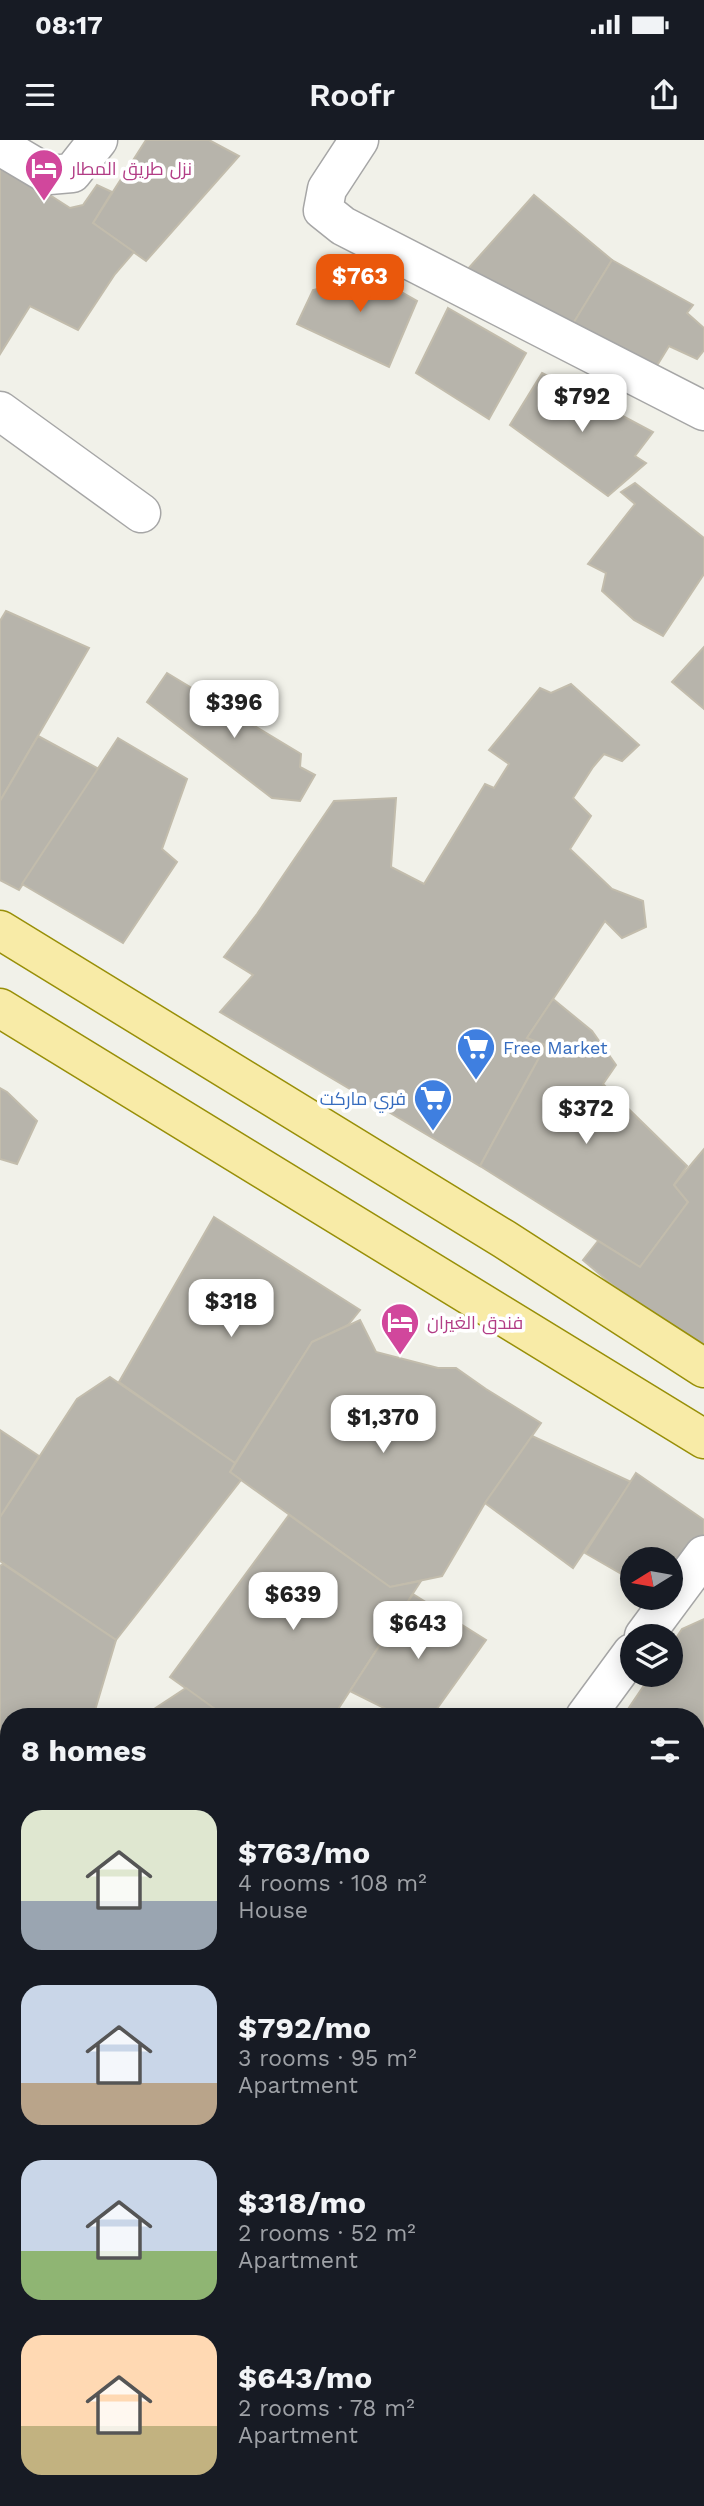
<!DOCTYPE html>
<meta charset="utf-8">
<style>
:root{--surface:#171b24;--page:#20242c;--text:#f1f3f6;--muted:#9ea1a6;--accent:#ea580c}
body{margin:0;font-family:"Work Sans",Cairo,sans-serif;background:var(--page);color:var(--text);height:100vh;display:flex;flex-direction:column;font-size:26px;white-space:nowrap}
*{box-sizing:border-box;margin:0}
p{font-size:23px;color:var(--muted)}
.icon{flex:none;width:38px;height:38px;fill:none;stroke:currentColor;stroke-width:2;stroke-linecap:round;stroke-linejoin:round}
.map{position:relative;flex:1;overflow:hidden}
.details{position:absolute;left:0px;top:1568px;width:705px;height:798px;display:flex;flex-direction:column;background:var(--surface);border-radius:28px 28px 0 0;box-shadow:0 4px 18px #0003}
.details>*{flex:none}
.needle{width:46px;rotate:259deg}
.buttons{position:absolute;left:620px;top:1407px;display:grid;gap:14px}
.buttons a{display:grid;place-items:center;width:63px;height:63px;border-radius:50%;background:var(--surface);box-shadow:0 4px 18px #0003;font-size:35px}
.price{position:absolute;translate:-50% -60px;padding:0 16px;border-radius:14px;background:#fff;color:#222;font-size:23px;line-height:46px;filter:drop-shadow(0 2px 4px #0008)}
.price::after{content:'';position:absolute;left:50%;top:42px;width:21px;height:16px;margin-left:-10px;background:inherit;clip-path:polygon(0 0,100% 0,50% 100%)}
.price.active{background:var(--accent);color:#fff}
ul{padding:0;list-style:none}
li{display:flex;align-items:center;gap:21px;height:175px;padding:0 21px}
li span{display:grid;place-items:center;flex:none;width:196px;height:140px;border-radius:21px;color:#555}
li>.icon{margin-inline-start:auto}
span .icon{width:84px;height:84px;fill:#fffc;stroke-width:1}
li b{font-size:30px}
h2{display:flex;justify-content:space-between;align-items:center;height:84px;padding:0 21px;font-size:30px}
.status{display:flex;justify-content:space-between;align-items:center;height:49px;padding:0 35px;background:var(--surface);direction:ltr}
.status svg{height:19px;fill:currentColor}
header{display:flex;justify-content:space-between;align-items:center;height:91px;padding:0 21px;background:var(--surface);font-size:32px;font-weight:600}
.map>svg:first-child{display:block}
.building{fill:#b7b4ab;stroke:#c2bcac;stroke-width:2}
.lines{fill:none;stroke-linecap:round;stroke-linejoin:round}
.minor-casing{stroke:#a6a6a6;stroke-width:41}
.major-casing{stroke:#988f08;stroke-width:41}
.minor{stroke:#fff;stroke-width:38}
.major{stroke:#f8eba7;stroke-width:38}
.labels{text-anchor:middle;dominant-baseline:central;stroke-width:7;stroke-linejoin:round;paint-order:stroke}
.hotel-label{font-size:18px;fill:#b23c85;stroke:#fff;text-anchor:start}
.shop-label{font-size:18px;fill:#366cbe;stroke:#fff;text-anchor:start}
</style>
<div class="status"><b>08:17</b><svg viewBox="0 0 49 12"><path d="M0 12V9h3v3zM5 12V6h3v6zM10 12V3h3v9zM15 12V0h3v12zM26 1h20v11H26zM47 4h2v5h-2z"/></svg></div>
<header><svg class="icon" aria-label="menu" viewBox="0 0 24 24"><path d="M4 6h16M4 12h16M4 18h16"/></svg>Roofr<svg class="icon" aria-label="share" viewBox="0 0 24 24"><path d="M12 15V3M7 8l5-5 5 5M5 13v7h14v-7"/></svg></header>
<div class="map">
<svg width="704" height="2366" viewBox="0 0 704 2366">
<rect width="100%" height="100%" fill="#f1f1e9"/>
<g class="building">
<polygon points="146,0 209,0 239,16 146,121 93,83"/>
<polygon points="0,23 70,68 83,65 97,45 112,52 93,83 134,112 115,134 78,190 30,166 0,214"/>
<polygon points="534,55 612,120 570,189 467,130"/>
<polygon points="612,120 693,165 687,173 704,188 704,210 697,219 669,206 650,237 566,195"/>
<polygon points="352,124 417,161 389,227 297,184 313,150 326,147"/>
<polygon points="448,168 526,213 489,279 416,233"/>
<polygon points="542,233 653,292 635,316 646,323 608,356 510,285"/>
<polygon points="635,343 704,398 704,434 663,496 634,480 602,451 606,433 588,424 635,364 621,352"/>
<polygon points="6,471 89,508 0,661 0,481"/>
<polygon points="704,507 704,569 672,542"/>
<polygon points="167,533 301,614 300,627 315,635 300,661 272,658 147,562"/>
<polygon points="571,544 639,605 622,621 604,614 593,627 573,658 591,676 570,709 612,749 643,761 646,787 622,798 605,781 527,898 546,905 480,1026 220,872 253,835 224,817 257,774 334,661 396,658 391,727 424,744 485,644 494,648 509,624 489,610 540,548 551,553"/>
<polygon points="38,596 99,629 19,750 0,740 0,661"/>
<polygon points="118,598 187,639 162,709 177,722 123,803 22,744"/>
<polygon points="553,859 592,891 616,925 603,944 687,1026 674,1045 688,1062 640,1127 480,1026 546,905 527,898"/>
<polygon points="0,948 7,952 37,981 17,1024 0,1019"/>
<polygon points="704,1009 704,1216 669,1193 583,1120 598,1101 640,1127 688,1062 674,1045"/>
<polygon points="214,1077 360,1170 348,1185 312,1202 235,1323 119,1242"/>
<polygon points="360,1180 376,1212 438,1228 456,1228 486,1249 541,1283 485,1363 442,1436 390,1447 230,1332 312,1202"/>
<polygon points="110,1237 235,1323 230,1332 241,1340 116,1500 0,1421 0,1377 77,1259"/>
<polygon points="0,1290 39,1316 0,1377"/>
<polygon points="532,1296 631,1342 573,1428 485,1363"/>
<polygon points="636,1333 704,1380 704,1398 670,1439 670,1419 632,1419 632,1440 585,1413"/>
<polygon points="289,1375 390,1447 421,1441 333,1577 226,1577 170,1537"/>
<polygon points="3,1424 116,1500 93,1577 9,1577 9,1653 0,1652 0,1426"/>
<polygon points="413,1454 486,1500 431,1577 402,1577 350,1551"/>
<polygon points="704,1479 704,1661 696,1655 696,1577 625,1577 624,1575 651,1535 670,1535 670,1507 682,1489"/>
<polygon points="186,1548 226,1577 142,1577"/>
<polygon points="696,1679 704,1684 704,1730 696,1738"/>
<polygon points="704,1730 704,1792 696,1787 696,1738"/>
<polygon points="696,1913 704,1918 704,1982 696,1995"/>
<polygon points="9,2164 9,2190 0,2183 0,2173"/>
<polygon points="9,2190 9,2266 0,2260 0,2200"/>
</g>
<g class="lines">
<g class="minor-casing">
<g id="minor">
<polyline points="359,0 327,49 323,70 343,86 704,271"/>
<polyline points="0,6 49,35 72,33 98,0"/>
<polyline points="0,271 141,373"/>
<polyline points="644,1496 704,1415"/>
<polyline points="585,1577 632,1513"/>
<polyline points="0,1676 9,1682"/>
<polyline points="696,2113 704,2118"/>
<polyline points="0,2306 9,2295"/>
<polyline points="220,2366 228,2357"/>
<polyline points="502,2366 510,2357"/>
</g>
</g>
<g class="major-casing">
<g id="major">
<polyline points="0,790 504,1099 704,1228"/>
<polyline points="0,868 704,1299"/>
</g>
</g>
<use href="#minor" class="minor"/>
<use href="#major" class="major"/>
</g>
<defs>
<g id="hotel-pin" transform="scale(2.0125)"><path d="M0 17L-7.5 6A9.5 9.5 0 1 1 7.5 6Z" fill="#d1479c" stroke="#fff"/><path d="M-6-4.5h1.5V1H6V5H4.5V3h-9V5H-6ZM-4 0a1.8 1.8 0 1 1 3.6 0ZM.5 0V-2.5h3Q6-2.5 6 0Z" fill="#fff"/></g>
<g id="supermarket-pin" transform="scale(2.0125)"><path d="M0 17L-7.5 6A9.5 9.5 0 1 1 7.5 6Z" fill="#3f7fe0" stroke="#fff"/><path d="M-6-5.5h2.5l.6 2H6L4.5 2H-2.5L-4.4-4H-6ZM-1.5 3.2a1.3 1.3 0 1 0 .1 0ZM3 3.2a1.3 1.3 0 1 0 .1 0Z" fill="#fff"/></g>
</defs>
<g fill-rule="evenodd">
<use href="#hotel-pin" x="44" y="28"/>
<use href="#supermarket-pin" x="476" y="907"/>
<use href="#supermarket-pin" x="433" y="958"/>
<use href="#hotel-pin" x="400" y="1182"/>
</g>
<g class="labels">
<g class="hotel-label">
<text x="71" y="28">نزل طريق المطار</text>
<text x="427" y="1182">فندق الغيران</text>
</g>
<g class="shop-label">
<text x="503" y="907">Free Market</text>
<text x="406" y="958" text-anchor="end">فري ماركت</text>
</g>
</g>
</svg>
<div class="buttons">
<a><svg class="needle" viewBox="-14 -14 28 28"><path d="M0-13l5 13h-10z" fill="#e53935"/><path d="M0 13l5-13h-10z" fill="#9ea1a6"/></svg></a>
<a><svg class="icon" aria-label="layers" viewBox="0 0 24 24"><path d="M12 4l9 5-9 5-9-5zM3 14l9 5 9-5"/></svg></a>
</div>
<b class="price active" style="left:360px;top:174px">$763</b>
<b class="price" style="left:582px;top:294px">$792</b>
<b class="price" style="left:234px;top:600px">$396</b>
<b class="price" style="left:586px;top:1006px">$372</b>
<b class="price" style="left:231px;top:1199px">$318</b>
<b class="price" style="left:383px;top:1315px">$1,370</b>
<b class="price" style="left:293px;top:1492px">$639</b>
<b class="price" style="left:418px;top:1521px">$643</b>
<section class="details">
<h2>8 homes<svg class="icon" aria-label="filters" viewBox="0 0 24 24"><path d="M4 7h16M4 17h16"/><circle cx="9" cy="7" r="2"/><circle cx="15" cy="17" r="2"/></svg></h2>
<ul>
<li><span style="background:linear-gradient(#dfe7d0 65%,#9aa5b1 0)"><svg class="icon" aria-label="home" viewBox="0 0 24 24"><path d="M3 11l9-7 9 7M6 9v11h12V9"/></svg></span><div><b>$763/mo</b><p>4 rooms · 108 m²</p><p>House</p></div></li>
<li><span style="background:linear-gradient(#c9d6e8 70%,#b9a48a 0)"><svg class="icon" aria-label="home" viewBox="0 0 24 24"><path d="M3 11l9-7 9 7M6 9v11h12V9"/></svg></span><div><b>$792/mo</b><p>3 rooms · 95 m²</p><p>Apartment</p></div></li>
<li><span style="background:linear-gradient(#c9d6e8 65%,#8fb573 0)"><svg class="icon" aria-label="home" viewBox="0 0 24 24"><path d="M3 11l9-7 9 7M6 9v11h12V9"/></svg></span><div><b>$318/mo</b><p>2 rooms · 52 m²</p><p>Apartment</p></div></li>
<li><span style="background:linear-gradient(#ffd9b3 65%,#c2b280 0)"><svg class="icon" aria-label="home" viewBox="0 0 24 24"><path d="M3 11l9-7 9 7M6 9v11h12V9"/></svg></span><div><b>$643/mo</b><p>2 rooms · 78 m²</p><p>Apartment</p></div></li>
</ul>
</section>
</div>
